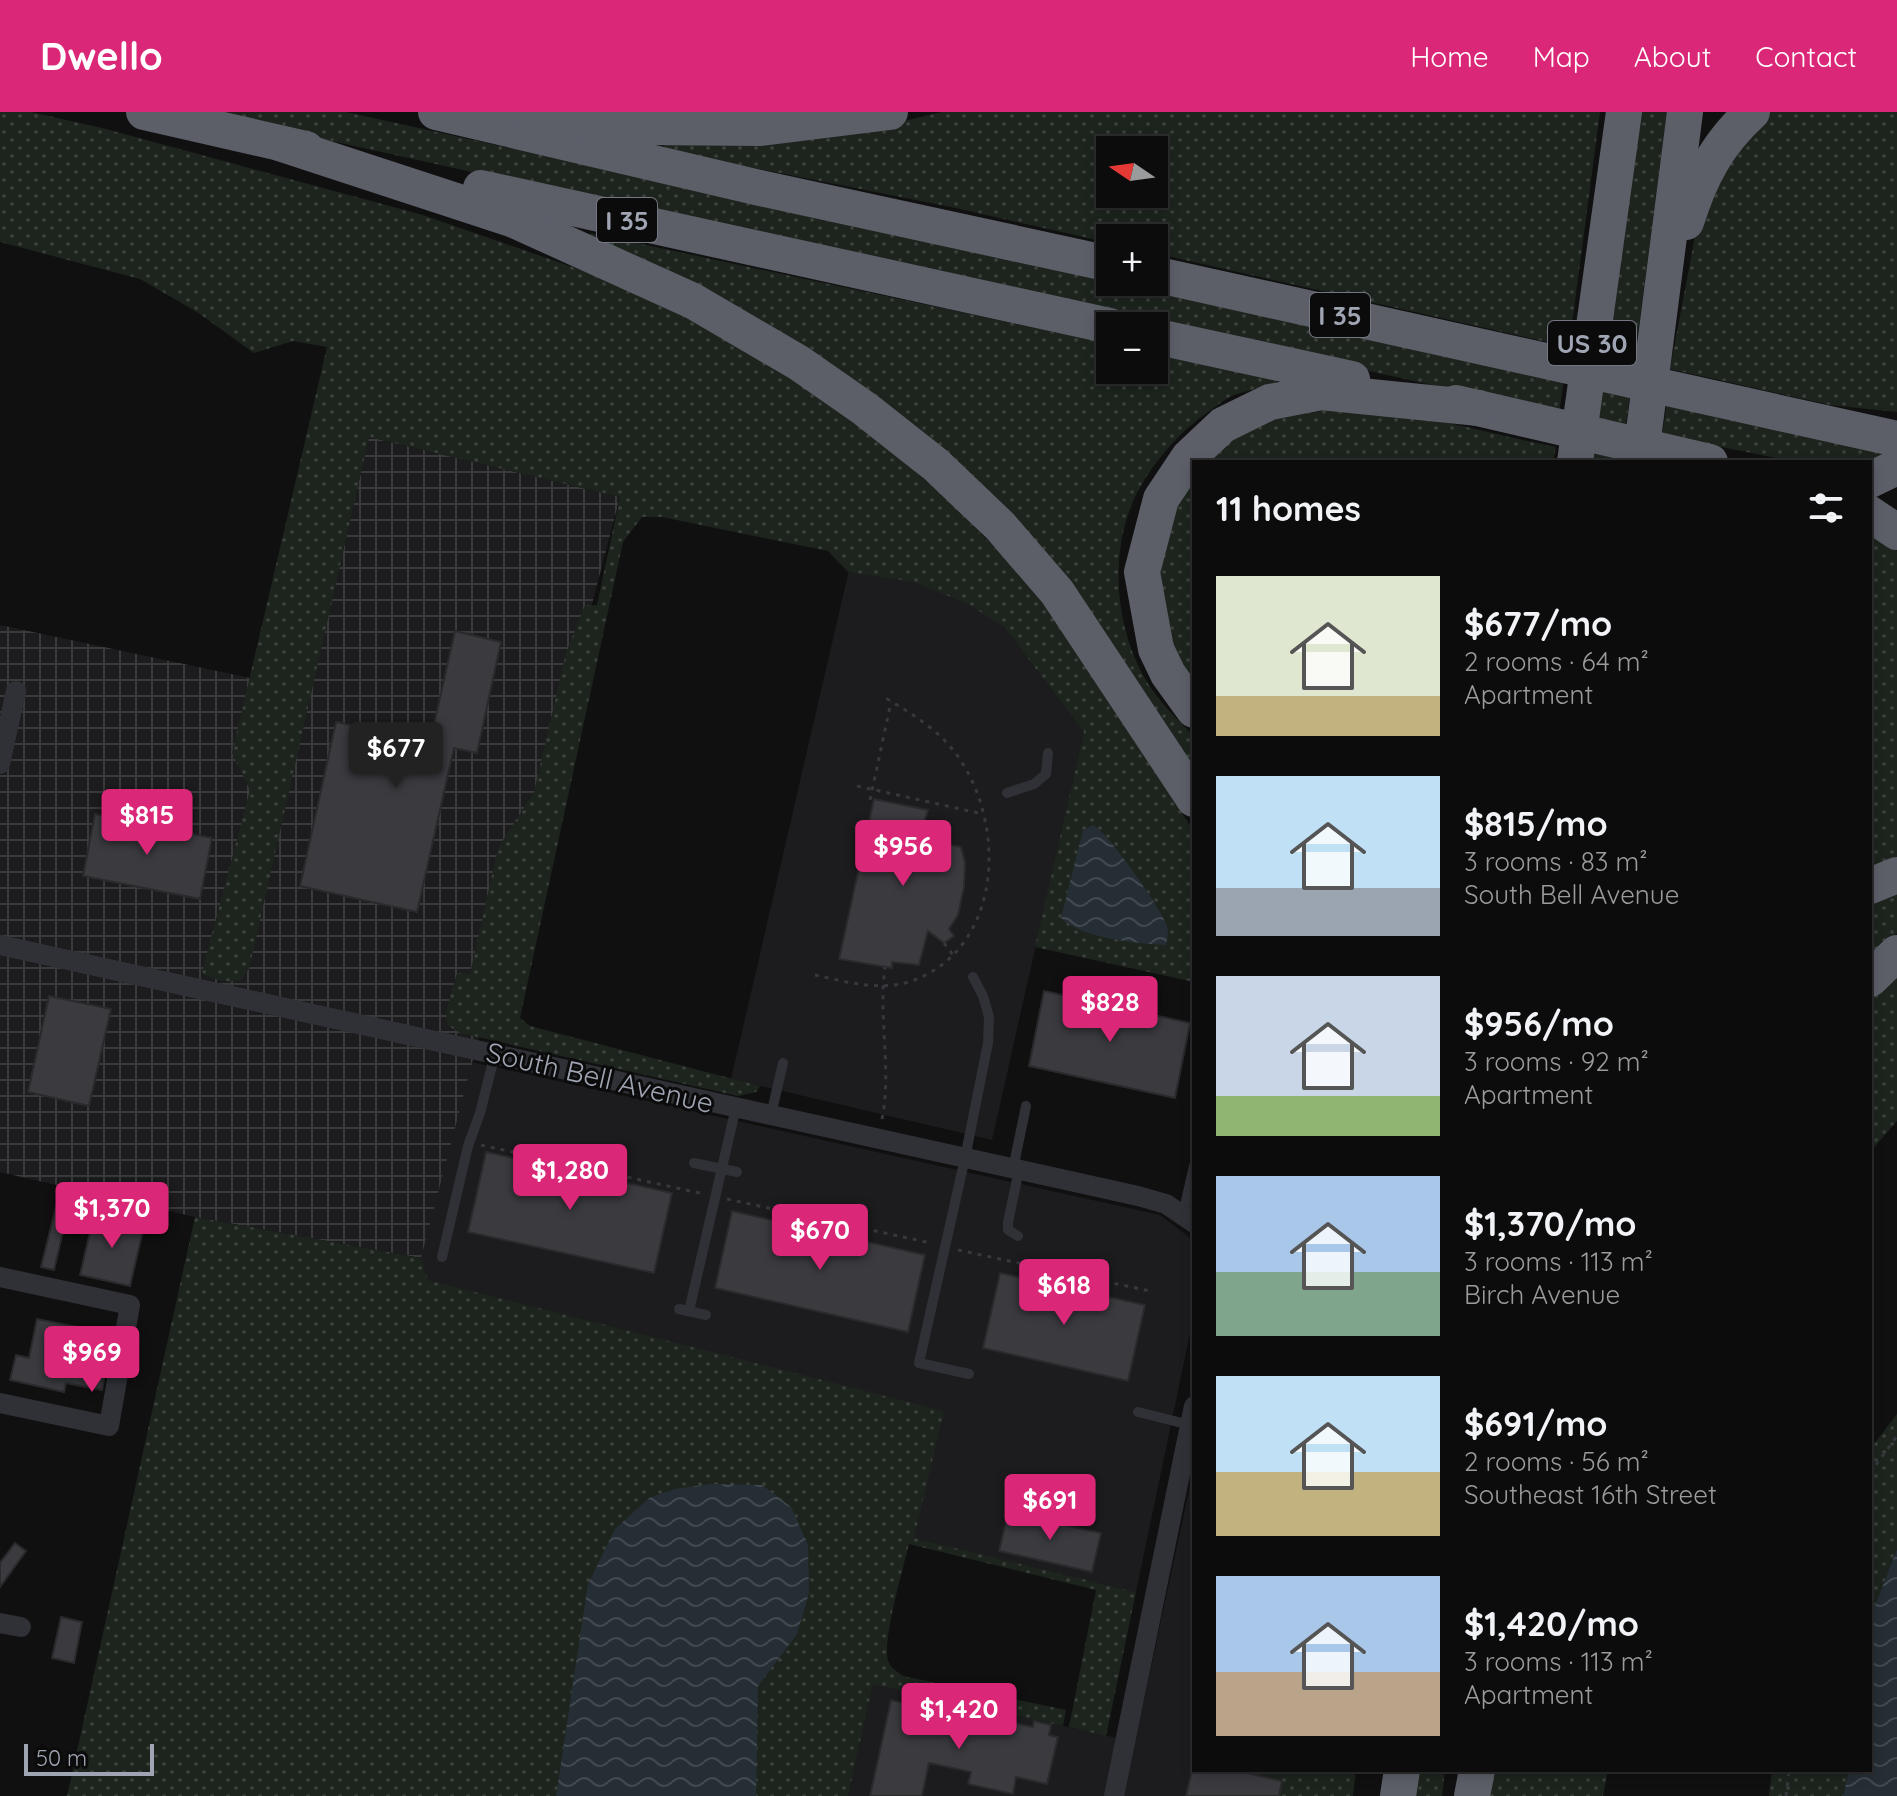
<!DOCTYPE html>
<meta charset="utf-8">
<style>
:root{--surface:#0c0c0d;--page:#151516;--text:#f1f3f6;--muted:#9a9b9d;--line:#2c2c2e;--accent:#db2777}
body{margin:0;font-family:Quicksand,sans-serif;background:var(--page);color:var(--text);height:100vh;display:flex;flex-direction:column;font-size:30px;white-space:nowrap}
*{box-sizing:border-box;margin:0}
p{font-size:26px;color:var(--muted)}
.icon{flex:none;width:44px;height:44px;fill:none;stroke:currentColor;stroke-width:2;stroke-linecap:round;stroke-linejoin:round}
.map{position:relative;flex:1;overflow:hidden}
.side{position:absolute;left:1192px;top:348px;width:680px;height:1312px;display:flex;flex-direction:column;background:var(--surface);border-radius:0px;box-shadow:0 4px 12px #0003,0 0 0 2px var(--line)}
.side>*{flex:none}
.needle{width:52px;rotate:283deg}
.fabs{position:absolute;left:1096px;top:24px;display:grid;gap:16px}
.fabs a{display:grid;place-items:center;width:72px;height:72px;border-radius:0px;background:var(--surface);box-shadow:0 4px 12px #0003,0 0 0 2px var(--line);font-size:40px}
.scale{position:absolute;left:24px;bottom:20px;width:130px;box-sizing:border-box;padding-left:8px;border:4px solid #a0a5b3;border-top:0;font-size:22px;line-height:28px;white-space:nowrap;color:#a0a5b3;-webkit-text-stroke:6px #0b0b0c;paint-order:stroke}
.price{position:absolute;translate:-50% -68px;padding:0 18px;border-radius:8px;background:var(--accent);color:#fff;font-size:26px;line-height:52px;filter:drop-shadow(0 2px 4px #0008)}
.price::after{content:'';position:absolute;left:50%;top:48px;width:24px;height:18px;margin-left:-12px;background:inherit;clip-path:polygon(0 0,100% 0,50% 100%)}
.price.active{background:#222;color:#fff}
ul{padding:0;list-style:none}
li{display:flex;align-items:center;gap:24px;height:200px;padding:0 24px}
li span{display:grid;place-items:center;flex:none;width:224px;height:160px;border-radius:0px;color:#555}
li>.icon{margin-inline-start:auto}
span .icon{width:96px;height:96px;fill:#fffc;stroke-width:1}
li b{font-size:34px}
h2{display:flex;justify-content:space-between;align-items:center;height:96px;padding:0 24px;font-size:34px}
header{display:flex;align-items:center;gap:48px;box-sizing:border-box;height:112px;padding:0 40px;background:var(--accent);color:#fff}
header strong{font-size:38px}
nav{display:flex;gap:44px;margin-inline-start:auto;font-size:28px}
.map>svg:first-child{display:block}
.built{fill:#1c1c1e}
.industrial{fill:url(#industrial-grid)}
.grass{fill:url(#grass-dots);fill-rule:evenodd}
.water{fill:url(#water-waves)}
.building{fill:#3a3a3f;stroke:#2a2a2d;stroke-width:2}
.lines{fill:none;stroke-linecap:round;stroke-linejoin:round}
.path{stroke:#36383e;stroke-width:3;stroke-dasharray:4 6;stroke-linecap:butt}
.lane{stroke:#303137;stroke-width:10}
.street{stroke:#303137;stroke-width:20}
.highway{stroke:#5c5f68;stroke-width:36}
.labels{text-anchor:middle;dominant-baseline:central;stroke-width:6;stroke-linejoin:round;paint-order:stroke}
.shield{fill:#0b0b0c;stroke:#737781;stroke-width:2}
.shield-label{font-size:26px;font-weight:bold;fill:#a0a5b3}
.street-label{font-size:28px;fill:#a0a5b3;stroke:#0b0b0c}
</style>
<header>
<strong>Dwello</strong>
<nav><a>Home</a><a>Map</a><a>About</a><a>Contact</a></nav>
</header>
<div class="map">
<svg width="1897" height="1684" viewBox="0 0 1897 1684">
<defs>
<pattern id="industrial-grid" width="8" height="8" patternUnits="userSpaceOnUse" patternTransform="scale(2)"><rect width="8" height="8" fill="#1c1c1e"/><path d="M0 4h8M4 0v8" fill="none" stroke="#3a3a3c"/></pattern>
<pattern id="grass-dots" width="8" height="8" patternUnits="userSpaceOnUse" patternTransform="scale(2)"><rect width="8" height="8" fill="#1c241d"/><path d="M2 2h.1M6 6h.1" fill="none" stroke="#3a413b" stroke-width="1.8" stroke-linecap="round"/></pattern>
<pattern id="water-waves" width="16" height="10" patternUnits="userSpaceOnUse" patternTransform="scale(2)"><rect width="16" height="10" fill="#262e35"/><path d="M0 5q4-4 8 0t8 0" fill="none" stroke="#424950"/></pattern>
</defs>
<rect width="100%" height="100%" fill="#101011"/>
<g class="built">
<polygon points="865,389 1004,515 1084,620 992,1028 731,967"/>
<polygon points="472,950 1160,1103 1189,1125 1194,1135 1194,1202 1136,1480 913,1426 943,1300 428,1168 420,1146"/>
<polygon points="1194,1355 1194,1658 1234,1658 1282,1669 1279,1684 848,1684 873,1571 1135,1630"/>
</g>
<polygon class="industrial" points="369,325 620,385 421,1146 195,1105 0,1060 0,513 311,579"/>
<g class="grass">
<path d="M0,0H31L102,16L423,103L627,174L752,241L848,303L943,383L1032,474L1097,567L1194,720V870L1035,835L1084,620L1004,515L970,493L915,470L848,460L828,439L662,405H642L623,430L520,906L530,914L760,974L756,980L738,984L460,921L447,913L446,899L457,861L470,862L498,736L534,680L566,541L585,493H597L620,385L369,325L249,857L240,869C227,870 212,869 202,860L250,678L232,641L327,235L293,229L254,241L197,200L140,167L0,130Z"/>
<polygon points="201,0 346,0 1564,268 1559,301"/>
<path d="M942,0H1600L1569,235L1154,141V126H1110V131L951,95L663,38L665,32L870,17ZM1110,38H1154V82H1110Z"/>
<polygon points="1639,0 1667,0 1621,350 1593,350"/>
<polygon points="1770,0 1897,0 1897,300 1830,293 1670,257 1702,87 1751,16"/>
<path d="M590,121L1110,232V258H1154V242L1276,268V273C1263,276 1247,278 1234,283C1224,287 1213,297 1204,303C1177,322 1144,361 1132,392C1110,445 1116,514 1143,563C1156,587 1175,605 1194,624V673L981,382L591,131Z"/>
<path d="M1311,290C1391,293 1476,319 1556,335L1553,350H1194V590C1118,518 1132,380 1218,321C1245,302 1279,295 1311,290Z"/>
<polygon points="1667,290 1887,341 1868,350 1796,350 1662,323"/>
<polygon points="1870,419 1897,439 1897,747 1870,761"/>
<polygon points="1897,776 1897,821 1870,847 1870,788"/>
<polygon points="1897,854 1897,1009 1870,1040 1870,882"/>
<path d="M195,1105L421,1146L428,1168L944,1299L914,1426L1136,1480L1106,1624L1069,1615L1096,1478L909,1432C904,1453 880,1535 889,1551C891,1556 899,1561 903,1564L1066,1598L1063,1614L873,1572L848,1684H67Z"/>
<polygon points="1897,1302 1897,1437 1870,1506 1870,1337"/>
<polygon points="1234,1658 1356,1658 1353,1684 1279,1684 1282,1669"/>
<polygon points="1417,1658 1445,1658 1442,1684 1413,1684"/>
<polygon points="1492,1658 1608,1658 1603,1684 1488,1684"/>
<polygon points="1772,1658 1849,1658 1843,1684 1769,1684"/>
</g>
<g class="water">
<path d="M1093,713C1107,719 1162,798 1167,814C1169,821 1167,827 1166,833C1139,832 1080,826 1061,806L1083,718Z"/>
<polygon points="710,1372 762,1373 791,1395 808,1433 809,1481 797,1522 758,1574 756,1684 556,1684 588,1472 615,1417 649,1386 675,1377"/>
<polygon points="1897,1437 1897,1684 1843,1684 1849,1658 1870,1658 1870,1506"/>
</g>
<g class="building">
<polygon points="455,519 501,530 477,641 454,636 417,800 300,774 336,610 430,630"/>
<polygon points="874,687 928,698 924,711 950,717 946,732 961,735 965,751 964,775 958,803 949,817 954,824 944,831 928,819 919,853 892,850 892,856 839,847"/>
<polygon points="95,702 212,726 200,787 83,764"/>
<polygon points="1044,879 1190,911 1175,986 1029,954"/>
<polygon points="49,884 111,897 89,994 28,980"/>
<polygon points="486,1040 672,1081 654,1161 468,1120"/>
<polygon points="56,1095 68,1098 54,1158 41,1155"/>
<polygon points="732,1099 925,1143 908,1220 715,1176"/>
<polygon points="94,1103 144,1114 130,1174 80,1163"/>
<polygon points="1000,1161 1145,1193 1128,1269 983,1236"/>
<polygon points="37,1207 112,1222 102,1278 66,1271 64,1280 10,1268 16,1243 29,1246"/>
<polygon points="1008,1401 1101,1421 1092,1460 999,1439"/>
<polygon points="15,1431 26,1439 0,1475 0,1451"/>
<polygon points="61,1505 82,1510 74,1551 52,1546"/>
<polygon points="891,1588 979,1608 980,1603 1033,1615 1034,1609 1051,1613 1049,1623 1058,1625 1047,1672 1016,1665 1013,1682 968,1672 971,1660 929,1651 922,1684 870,1684"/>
<polygon points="1192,1658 1234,1658 1282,1669 1279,1684 1186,1684"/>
</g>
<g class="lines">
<g class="path">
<polyline points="857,674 983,702"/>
<polyline points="870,688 891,590"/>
<polyline points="944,831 953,843"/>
<path d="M815,863C847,870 884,881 917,867C1002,832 1006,714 959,646C940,618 912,602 884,585"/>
<path d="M882,1007C892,957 878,906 885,855"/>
<polyline points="481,1033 704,1082"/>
<polyline points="727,1087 931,1131"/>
<polyline points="958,1138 1150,1179"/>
<polyline points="1870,1361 1897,1324"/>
<polyline points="1786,1684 1789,1658"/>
</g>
<g class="lane">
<polyline points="1007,681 1034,672 1046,662 1048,641"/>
<polyline points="771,1003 783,951"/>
<polyline points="694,1051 737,1060"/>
<polyline points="1013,1057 1026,994"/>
<polyline points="1183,1102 1194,1054"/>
<polyline points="1018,1124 1008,1118 1008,1110 1019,1058"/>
<polyline points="442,1145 468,1034 480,1001 495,942"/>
<polyline points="679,1197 706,1203"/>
<polyline points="689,1199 736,995"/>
<polyline points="969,1262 919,1251 965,1046 988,931 989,905 983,884 973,865"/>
<polyline points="1138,1300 1190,1313"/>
</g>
<g class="street">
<polyline points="0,652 16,579"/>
<polyline points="0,833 1138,1084 1166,1092 1194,1111"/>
<polyline points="0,1165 130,1193 109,1314 0,1291"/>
<polyline points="0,1511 21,1515"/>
<polyline points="1114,1684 1194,1294"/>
</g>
<g class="highway">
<polyline points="144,0 306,37"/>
<polyline points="436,0 760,76 1110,152"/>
<polyline points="533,2 639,15 761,16 890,0"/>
<polyline points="282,32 514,108 693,189 799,251 865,297 936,353 1000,414 1057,480 1194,687"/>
<polyline points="481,76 1110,214"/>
<path d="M1686,110C1700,65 1717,32 1752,0"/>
<polyline points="1154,162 1897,327"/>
<polyline points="1154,224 1352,267"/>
<polyline points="1456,291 1710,350"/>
<polyline points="1575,350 1624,0"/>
<polyline points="1640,350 1685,0"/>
<polyline points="1870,368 1897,355"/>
<polyline points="1870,402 1897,420"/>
<polyline points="1194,598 1168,562 1156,537 1142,460 1161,387 1189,345 1223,313 1270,290 1321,280 1479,296"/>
<polyline points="1870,774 1897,763"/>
<polyline points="1870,867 1897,841"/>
<polyline points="1398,1684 1402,1658"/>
<polyline points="1472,1684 1477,1658"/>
</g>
</g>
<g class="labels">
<g class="shield">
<rect x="597" y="86" width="60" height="44" rx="6"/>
<rect x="1310" y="181" width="60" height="44" rx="6"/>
<rect x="1548" y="209" width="88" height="44" rx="6"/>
</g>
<g class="shield-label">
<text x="627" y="108">I 35</text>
<text x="1340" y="203">I 35</text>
<text x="1592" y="231">US 30</text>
</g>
<g class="street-label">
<text transform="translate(600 965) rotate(13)">South Bell Avenue</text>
</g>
</g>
</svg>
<div class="fabs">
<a><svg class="needle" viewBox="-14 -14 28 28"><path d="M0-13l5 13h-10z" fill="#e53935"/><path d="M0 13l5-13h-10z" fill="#9a9b9d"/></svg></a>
<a>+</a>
<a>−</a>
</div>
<div class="scale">50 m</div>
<b class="price active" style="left:396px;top:678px">$677</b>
<b class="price" style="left:147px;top:745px">$815</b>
<b class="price" style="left:903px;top:776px">$956</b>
<b class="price" style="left:1110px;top:932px">$828</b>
<b class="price" style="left:570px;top:1100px">$1,280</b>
<b class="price" style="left:112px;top:1138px">$1,370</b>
<b class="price" style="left:820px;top:1160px">$670</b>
<b class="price" style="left:1064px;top:1215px">$618</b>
<b class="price" style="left:92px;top:1282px">$969</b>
<b class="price" style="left:1050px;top:1430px">$691</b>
<b class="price" style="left:959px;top:1639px">$1,420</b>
<section class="side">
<h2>11 homes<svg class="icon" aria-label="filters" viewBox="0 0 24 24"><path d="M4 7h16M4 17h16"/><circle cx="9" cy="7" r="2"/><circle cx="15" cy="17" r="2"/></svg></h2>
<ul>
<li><span style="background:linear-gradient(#dfe7d0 75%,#c2b280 0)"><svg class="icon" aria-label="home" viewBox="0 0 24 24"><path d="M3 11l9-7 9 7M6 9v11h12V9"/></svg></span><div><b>$677/mo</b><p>2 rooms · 64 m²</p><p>Apartment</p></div></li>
<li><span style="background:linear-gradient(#bfe0f5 70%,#9aa5b1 0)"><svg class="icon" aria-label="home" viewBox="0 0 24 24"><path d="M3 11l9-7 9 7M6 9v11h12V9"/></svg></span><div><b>$815/mo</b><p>3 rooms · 83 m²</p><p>South Bell Avenue</p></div></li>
<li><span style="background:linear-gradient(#c9d6e8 75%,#8fb573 0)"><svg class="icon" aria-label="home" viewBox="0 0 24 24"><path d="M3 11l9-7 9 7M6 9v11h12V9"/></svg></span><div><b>$956/mo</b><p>3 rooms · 92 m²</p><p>Apartment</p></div></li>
<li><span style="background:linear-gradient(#a9c7e8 60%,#7fa58c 0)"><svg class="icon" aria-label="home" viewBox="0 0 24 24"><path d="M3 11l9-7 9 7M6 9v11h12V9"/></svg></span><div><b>$1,370/mo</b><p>3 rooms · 113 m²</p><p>Birch Avenue</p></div></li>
<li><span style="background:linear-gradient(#bfe0f5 60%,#c2b280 0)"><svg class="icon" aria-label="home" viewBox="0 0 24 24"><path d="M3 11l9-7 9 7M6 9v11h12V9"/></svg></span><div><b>$691/mo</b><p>2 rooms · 56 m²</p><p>Southeast 16th Street</p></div></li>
<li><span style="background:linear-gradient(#a9c7e8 60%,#b9a48a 0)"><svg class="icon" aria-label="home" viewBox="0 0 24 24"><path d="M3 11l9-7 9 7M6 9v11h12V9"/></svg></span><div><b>$1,420/mo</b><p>3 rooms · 113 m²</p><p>Apartment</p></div></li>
</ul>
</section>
</div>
